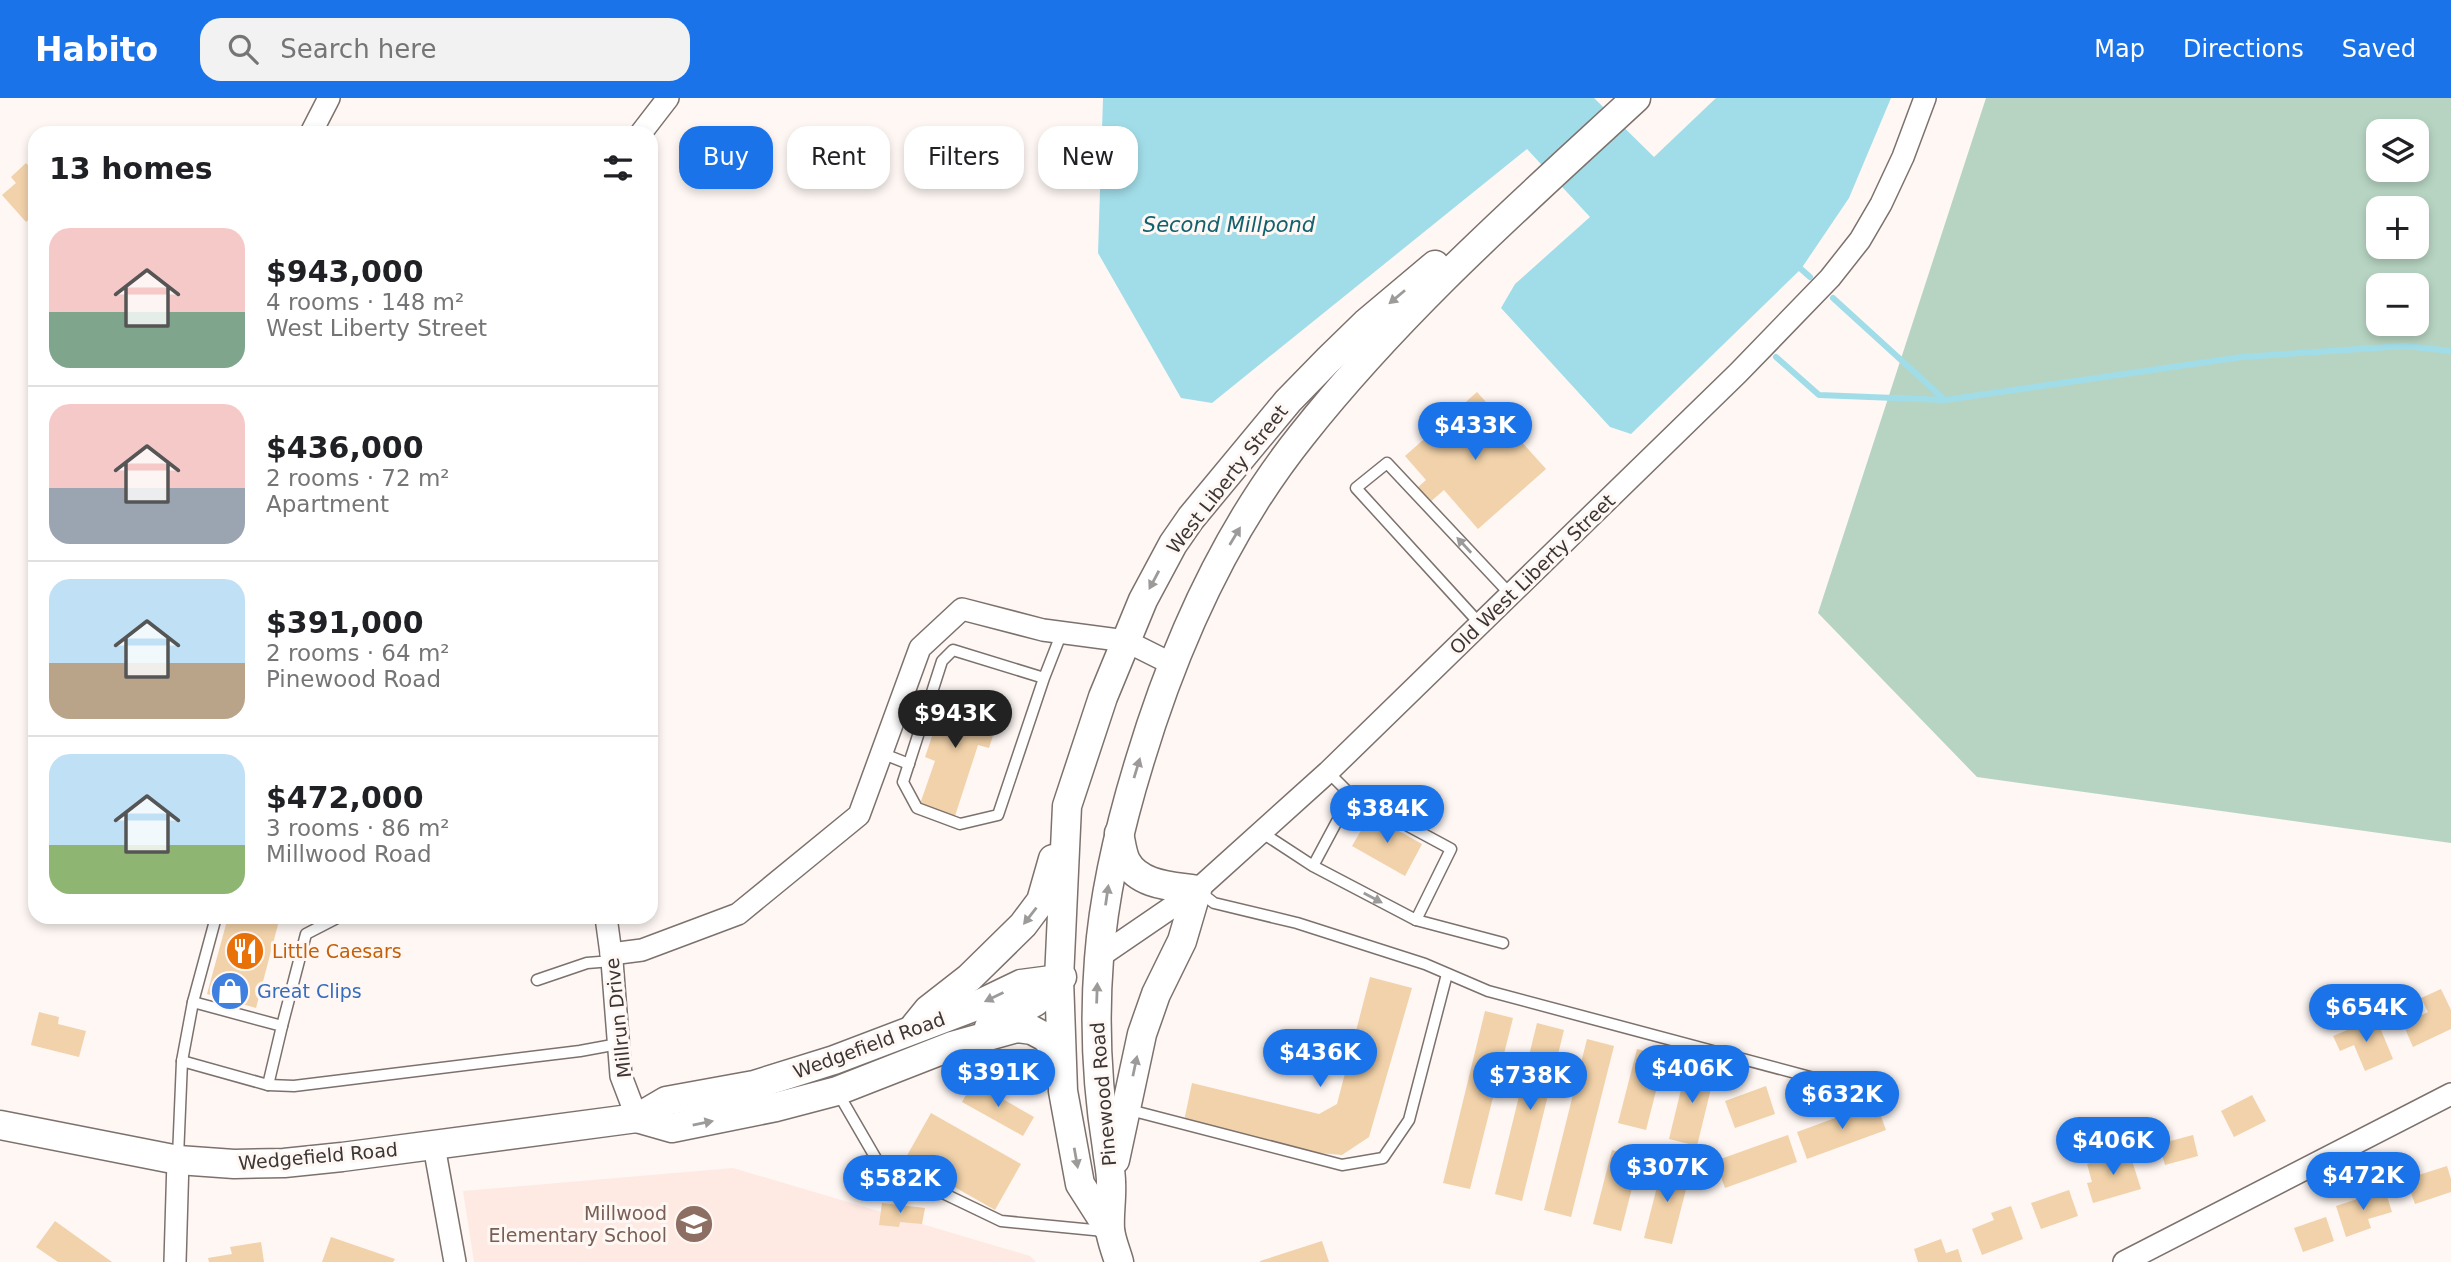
<!DOCTYPE html>
<meta charset="utf-8">
<style>
:root{--surface:#fff;--page:#f2f2f2;--text:#202124;--muted:#757577;--line:#e0e0e0;--accent:#1a73e8}
body{margin:0;font-family:"DejaVu Sans",sans-serif;background:var(--page);color:var(--text);height:100vh;display:flex;flex-direction:column;font-size:26px;white-space:nowrap}
*{box-sizing:border-box;margin:0}
p{font-size:23px;color:var(--muted)}
.icon{flex:none;width:38px;height:38px;fill:none;stroke:currentColor;stroke-width:2;stroke-linecap:round;stroke-linejoin:round}
.map{position:relative;flex:1;overflow:hidden}
.drawer{position:absolute;left:28px;top:28px;width:630px;height:798px;display:flex;flex-direction:column;background:var(--surface);border-radius:21px;box-shadow:0 4px 10px #0003}
.drawer>*{flex:none}
.top-card{position:absolute;left:679px;top:28px;width:665px;height:63px;display:flex;gap:14px}
.tools{position:absolute;left:2366px;top:21px;display:grid;gap:14px}
.tools a{display:grid;place-items:center;width:63px;height:63px;border-radius:14px;background:var(--surface);box-shadow:0 4px 10px #0003;font-size:35px}
.price{position:absolute;translate:-50% -60px;padding:0 16px;border-radius:24px;background:var(--accent);color:#fff;font-size:23px;line-height:46px;filter:drop-shadow(0 2px 4px #0008)}
.price::after{content:'';position:absolute;left:50%;top:42px;width:21px;height:16px;margin-left:-10px;background:inherit;clip-path:polygon(0 0,100% 0,50% 100%)}
.price.active{background:#222;color:#fff}
ul{padding:0;list-style:none}
li{display:flex;align-items:center;gap:21px;height:175px;padding:0 21px}
li+li{border-top:2px solid var(--line)}
li span{display:grid;place-items:center;flex:none;width:196px;height:140px;border-radius:21px;color:#555}
li>.icon{margin-inline-start:auto}
span .icon{width:84px;height:84px;fill:#fffc;stroke-width:1}
li b{font-size:30px}
h2{display:flex;justify-content:space-between;align-items:center;height:84px;padding:0 21px;font-size:30px}
.chip{padding:0 24px;border-radius:21px;background:var(--surface);box-shadow:0 4px 10px #0003;font-size:24px;line-height:63px}
.chip.active{background:var(--accent);color:#fff}
header{display:flex;align-items:center;gap:42px;box-sizing:border-box;height:98px;padding:0 35px;background:var(--accent);color:#fff}
header strong{font-size:33px}
nav{display:flex;gap:38px;margin-inline-start:auto;font-size:24px}
.search{width:490px;height:63px;background:var(--page);display:flex;align-items:center;gap:18px;box-sizing:border-box;padding:0 24px;border-radius:21px;color:var(--muted);font-size:26px}
.map>svg:first-child{display:block}
.built{fill:#feeae2}
.green{fill:#b7d4c2;fill-rule:evenodd}
.water{fill:#a1dde8}
.lines{fill:none;stroke-linecap:round;stroke-linejoin:round}
.stream{stroke:#a1dde8;stroke-width:6}
.building{fill:#f1d2aa}
.service-casing{stroke:#7c716d;stroke-width:13}
.minor-casing{stroke:#7c716d;stroke-width:24}
.secondary-casing{stroke:#7c716d;stroke-width:31}
.service{stroke:#fff;stroke-width:10}
.minor{stroke:#fff;stroke-width:21}
.secondary{stroke:#fff;stroke-width:28}
.oneway{fill:#9d9a9a}
.labels{text-anchor:middle;dominant-baseline:central;stroke-width:6;stroke-linejoin:round;paint-order:stroke}
.street-label{font-size:19px;fill:#3b3634;stroke:#fef7f4}
.food-label{font-size:19px;fill:#c56008;stroke:#fef7f4;text-anchor:start}
.shop-label{font-size:19px;fill:#366cbe;stroke:#fef7f4;text-anchor:start}
.education-label{font-size:19px;fill:#785e54;stroke:#fef7f4;text-anchor:end}
.water-label{font-size:21px;font-style:italic;fill:#11626e;stroke:#fef7f4}
</style>
<header>
<strong>Habito</strong>
<div class="search"><svg class="icon" aria-label="search" viewBox="0 0 24 24"><circle cx="10" cy="10" r="6"/><path d="M15 15l6 6"/></svg>Search here</div>
<nav><a>Map</a><a>Directions</a><a>Saved</a></nav>
</header>
<div class="map">
<svg width="2451" height="1164" viewBox="0 0 2451 1164">
<rect width="100%" height="100%" fill="#fef7f4"/>
<polygon class="built" points="733,1070 1030,1158 1036,1164 474,1164 463,1093"/>
<path class="green" d="M1986,0H2451V745L1977,679L1818,515ZM2378,33H2417V72H2378ZM2378,110H2417V149H2378ZM2378,187H2417V226H2378Z"/>
<polygon class="water" points="1103,0 1594,0 1654,59 1716,0 1891,0 1849,100 1801,171 1631,336 1610,329 1501,210 1515,186 1590,119 1527,51 1212,305 1181,300 1098,155"/>
<g class="lines">
<g class="stream">
<polyline points="1801,171 1810,179"/>
<polyline points="1833,200 1945,302"/>
<polyline points="1776,259 1819,297 1945,302 2242,259 2405,248 2451,253"/>
</g>
</g>
<g class="building">
<polygon points="26,65 35,75 35,116 26,124 2,97 16,85 11,79"/>
<polygon points="1477,294 1546,371 1478,431 1444,392 1429,405 1416,391 1426,382 1405,358"/>
<polygon points="947,594 992,608 986,625 996,628 989,650 978,647 955,718 920,706 935,663 925,659"/>
<polygon points="1370,717 1422,746 1405,778 1352,748"/>
<polygon points="228,819 280,819 256,910 207,896"/>
<polygon points="1370,879 1412,890 1369,1039 1342,1057 1319,1055 1184,1023 1192,985 1319,1016 1337,1006"/>
<polygon points="2441,891 2451,912 2451,931 2413,949 2403,926 2428,914 2421,900"/>
<polygon points="1485,913 1513,920 1470,1091 1443,1085"/>
<polygon points="39,914 59,919 58,926 86,933 79,959 31,947"/>
<polygon points="2376,920 2393,961 2365,973 2354,947 2340,953 2333,938"/>
<polygon points="1537,925 1564,932 1522,1103 1495,1096"/>
<polygon points="1587,941 1614,948 1571,1119 1544,1112"/>
<polygon points="1637,951 1665,958 1646,1032 1618,1025"/>
<polygon points="1687,967 1715,974 1697,1048 1669,1041"/>
<polygon points="973,984 1034,1019 1023,1038 962,1004"/>
<polygon points="1766,988 1775,1016 1735,1030 1725,1003"/>
<polygon points="2252,997 2266,1023 2234,1039 2221,1013"/>
<polygon points="1876,1005 1886,1032 1807,1061 1797,1034"/>
<polygon points="931,1015 1021,1066 995,1112 905,1061"/>
<polygon points="1788,1037 1797,1064 1725,1090 1715,1063"/>
<polygon points="2193,1037 2198,1058 2165,1067 2159,1046"/>
<polygon points="1612,1052 1640,1059 1621,1133 1593,1126"/>
<polygon points="2129,1053 2141,1091 2093,1105 2087,1085 2092,1084 2087,1066"/>
<polygon points="1663,1065 1691,1072 1672,1146 1644,1140"/>
<polygon points="2447,1068 2451,1081 2451,1094 2415,1106 2406,1081"/>
<polygon points="2069,1092 2078,1118 2041,1131 2031,1105"/>
<polygon points="2385,1092 2392,1114 2368,1121 2371,1130 2346,1139 2336,1108"/>
<polygon points="882,1105 925,1110 922,1126 900,1124 899,1129 879,1127"/>
<polygon points="2011,1108 2023,1141 1982,1157 1972,1131 1994,1122 1991,1115"/>
<polygon points="2326,1119 2334,1143 2303,1154 2294,1130"/>
<polygon points="55,1123 112,1164 58,1164 36,1149"/>
<polygon points="331,1139 395,1161 393,1164 322,1164"/>
<polygon points="1941,1141 1946,1155 1958,1151 1962,1164 1918,1164 1914,1151"/>
<polygon points="1322,1143 1329,1164 1260,1164 1260,1163"/>
<polygon points="261,1144 264,1164 209,1164 208,1160 232,1156 230,1149"/>
</g>
<g class="lines">
<g class="service-casing">
<g id="service">
<polyline points="1481,527 1356,390 1387,365 1511,497"/>
<polyline points="1044,580 998,717 960,726 917,710 903,684 942,563 953,552 1044,580 1062,534"/>
<polyline points="881,655 909,666"/>
<polyline points="1328,674 1351,697"/>
<polyline points="1261,734 1313,768 1416,822 1451,751 1351,697 1313,768"/>
<polyline points="1200,794 1214,805 1297,825 1425,866 1488,893 1814,980"/>
<polyline points="1416,822 1503,845"/>
<polyline points="537,882 587,865 612,863"/>
<polyline points="193,904 216,819"/>
<polyline points="282,928 306,836 339,819"/>
<polyline points="182,963 193,904 282,928 268,987"/>
<polyline points="838,995 878,1064 1001,1123 1104,1133"/>
<polyline points="1126,1011 1342,1067 1383,1060 1409,1022 1447,876"/>
<polyline points="178,1059 182,963 268,987 294,988 580,953 618,946"/>
</g>
</g>
<g class="minor-casing">
<g id="minor">
<polyline points="311,35 329,0"/>
<polyline points="641,35 668,0"/>
<polyline points="606,819 612,863 621,978 637,1020"/>
<polyline points="611,856 642,852 738,816 859,717 920,550 962,511 1043,532 1126,543 1172,566"/>
<polyline points="1099,859 1197,792 1328,674 1738,275 1830,180 1860,142 1881,106 1903,59 1925,0"/>
<polyline points="434,1048 455,1164"/>
<polyline points="175,1164 178,1062"/>
<polyline points="2124,1164 2451,996"/>
</g>
</g>
<g class="secondary-casing">
<g id="secondary">
<polyline points="915,928 928,912 969,880 1023,827 1041,803 1053,761"/>
<polyline points="989,929 1035,904 1062,879"/>
<polyline points="637,1020 672,1030 776,1009 837,993 952,948 1017,930 1032,932 1045,939 1053,948 1058,970"/>
<polyline points="0,1027 178,1062 234,1066 284,1065 342,1059 637,1020 666,1003 754,987 834,962 971,910 1021,886 1059,881"/>
<path d="M1115,1062L1142,936L1156,896L1182,843L1197,792C1174,788 1139,788 1126,763C1122,755 1121,744 1119,735"/>
<polyline points="1110,1133 1080,1086 1063,993 1059,881 1067,708 1103,599 1143,502 1173,446 1191,420 1288,303 1329,261 1366,225 1435,167"/>
<path d="M1119,1164C1116,1153 1111,1142 1110,1131C1109,1116 1112,1100 1111,1084C1111,1073 1108,1061 1107,1050C1097,988 1094,924 1099,861C1104,793 1120,727 1140,662C1175,546 1226,432 1302,337C1400,213 1520,107 1636,0"/>
</g>
</g>
<use href="#service" class="service"/>
<use href="#minor" class="minor"/>
<use href="#secondary" class="secondary"/>
</g>
<defs><path id="oneway-solid" d="M-6-.8H1V-3.2L6.5 0L1 3.2V.8H-6Z" transform="scale(1.75)"/></defs>
<g class="oneway">
<use href="#oneway-solid" transform="translate(1397 199) rotate(140)"/>
<use href="#oneway-solid" transform="translate(1235 438) rotate(-59)"/>
<use href="#oneway-solid" transform="translate(1464 447) rotate(-133)"/>
<use href="#oneway-solid" transform="translate(1154 482) rotate(118)"/>
<use href="#oneway-solid" transform="translate(1137 670) rotate(-73)"/>
<use href="#oneway-solid" transform="translate(1107 797) rotate(-82)"/>
<use href="#oneway-solid" transform="translate(1373 800) rotate(28)"/>
<use href="#oneway-solid" transform="translate(1030 818) rotate(128)"/>
<use href="#oneway-solid" transform="translate(1097 895) rotate(-88)"/>
<use href="#oneway-solid" transform="translate(994 899) rotate(154)"/>
<use href="#oneway-solid" transform="translate(1135 968) rotate(-78)"/>
<use href="#oneway-solid" transform="translate(703 1025) rotate(-11)"/>
<use href="#oneway-solid" transform="translate(1076 1060) rotate(80)"/>
</g>
<defs>
<g id="restaurant-disc" transform="scale(2.0125)"><circle r="9.5" fill="#e8710a" stroke="#fef7f4"/><path d="M-5-6h1v4h1v-4h1v4h1v-4h1v5L-1.5 .5V6h-2V.5L-5-1ZM5-6V6H3V1.5H1.5Q1.5-4 5-6Z" fill="#fff"/></g>
<g id="shop-disc" transform="scale(2.0125)"><circle r="9.5" fill="#3f7fe0" stroke="#fef7f4"/><path d="M-5-2.5h2.3a2.7 3.5 0 0 1 5.4 0H5L5.5 6h-11ZM-1.5-2.5h3a1.5 2.3 0 0 0-3 0Z" fill="#fff"/></g>
<g id="school-disc" transform="scale(2.0125)"><circle r="9.5" fill="#8d6e63" stroke="#fef7f4"/><path d="M0-5L7-2L0 1L-7-2ZM-4 1L0 2.5L4 1V4Q0 6-4 4Z" fill="#fff"/></g>
</defs>
<g fill-rule="evenodd">
<use href="#restaurant-disc" x="245" y="853"/>
<use href="#shop-disc" x="230" y="893"/>
<use href="#school-disc" x="694" y="1126"/>
</g>
<g class="labels">
<g class="street-label">
<text transform="translate(1227 381) rotate(-52)">West Liberty Street</text>
<text transform="translate(1532 476) rotate(-44)">Old West Liberty Street</text>
<text transform="translate(618 920) rotate(-96)">Millrun Drive</text>
<text transform="translate(869 947) rotate(-20)">Wedgefield Road</text>
<text transform="translate(1103 996) rotate(-95)">Pinewood Road</text>
<text transform="translate(318 1058) rotate(-5)">Wedgefield Road</text>
</g>
<g class="food-label">
<text x="272" y="853">Little Caesars</text>
</g>
<g class="shop-label">
<text x="257" y="893">Great Clips</text>
</g>
<g class="education-label">
<text x="667" y="1115">Millwood<tspan x="667" dy="22">Elementary School</tspan></text>
</g>
<g class="water-label">
<text x="1229" y="127">Second Millpond</text>
</g>
</g>
</svg>
<div class="tools">
<a><svg class="icon" aria-label="layers" viewBox="0 0 24 24"><path d="M12 4l9 5-9 5-9-5zM3 14l9 5 9-5"/></svg></a>
<a>+</a>
<a>−</a>
</div>
<b class="price" style="left:1475px;top:364px">$433K</b>
<b class="price active" style="left:955px;top:652px">$943K</b>
<b class="price" style="left:1387px;top:747px">$384K</b>
<b class="price" style="left:2366px;top:946px">$654K</b>
<b class="price" style="left:1320px;top:991px">$436K</b>
<b class="price" style="left:1692px;top:1007px">$406K</b>
<b class="price" style="left:998px;top:1011px">$391K</b>
<b class="price" style="left:1530px;top:1014px">$738K</b>
<b class="price" style="left:1842px;top:1033px">$632K</b>
<b class="price" style="left:2113px;top:1079px">$406K</b>
<b class="price" style="left:1667px;top:1106px">$307K</b>
<b class="price" style="left:2363px;top:1114px">$472K</b>
<b class="price" style="left:900px;top:1117px">$582K</b>
<div class="top-card">
<a class="chip active">Buy</a>
<a class="chip">Rent</a>
<a class="chip">Filters</a>
<a class="chip">New</a>
</div>
<section class="drawer">
<h2>13 homes<svg class="icon" aria-label="filters" viewBox="0 0 24 24"><path d="M4 7h16M4 17h16"/><circle cx="9" cy="7" r="2"/><circle cx="15" cy="17" r="2"/></svg></h2>
<ul>
<li><span style="background:linear-gradient(#f6c9c9 60%,#7fa58c 0)"><svg class="icon" aria-label="home" viewBox="0 0 24 24"><path d="M3 11l9-7 9 7M6 9v11h12V9"/></svg></span><div><b>$943,000</b><p>4 rooms · 148 m²</p><p>West Liberty Street</p></div></li>
<li><span style="background:linear-gradient(#f6c9c9 60%,#9aa5b1 0)"><svg class="icon" aria-label="home" viewBox="0 0 24 24"><path d="M3 11l9-7 9 7M6 9v11h12V9"/></svg></span><div><b>$436,000</b><p>2 rooms · 72 m²</p><p>Apartment</p></div></li>
<li><span style="background:linear-gradient(#bfe0f5 60%,#b9a48a 0)"><svg class="icon" aria-label="home" viewBox="0 0 24 24"><path d="M3 11l9-7 9 7M6 9v11h12V9"/></svg></span><div><b>$391,000</b><p>2 rooms · 64 m²</p><p>Pinewood Road</p></div></li>
<li><span style="background:linear-gradient(#bfe0f5 65%,#8fb573 0)"><svg class="icon" aria-label="home" viewBox="0 0 24 24"><path d="M3 11l9-7 9 7M6 9v11h12V9"/></svg></span><div><b>$472,000</b><p>3 rooms · 86 m²</p><p>Millwood Road</p></div></li>
</ul>
</section>
</div>
